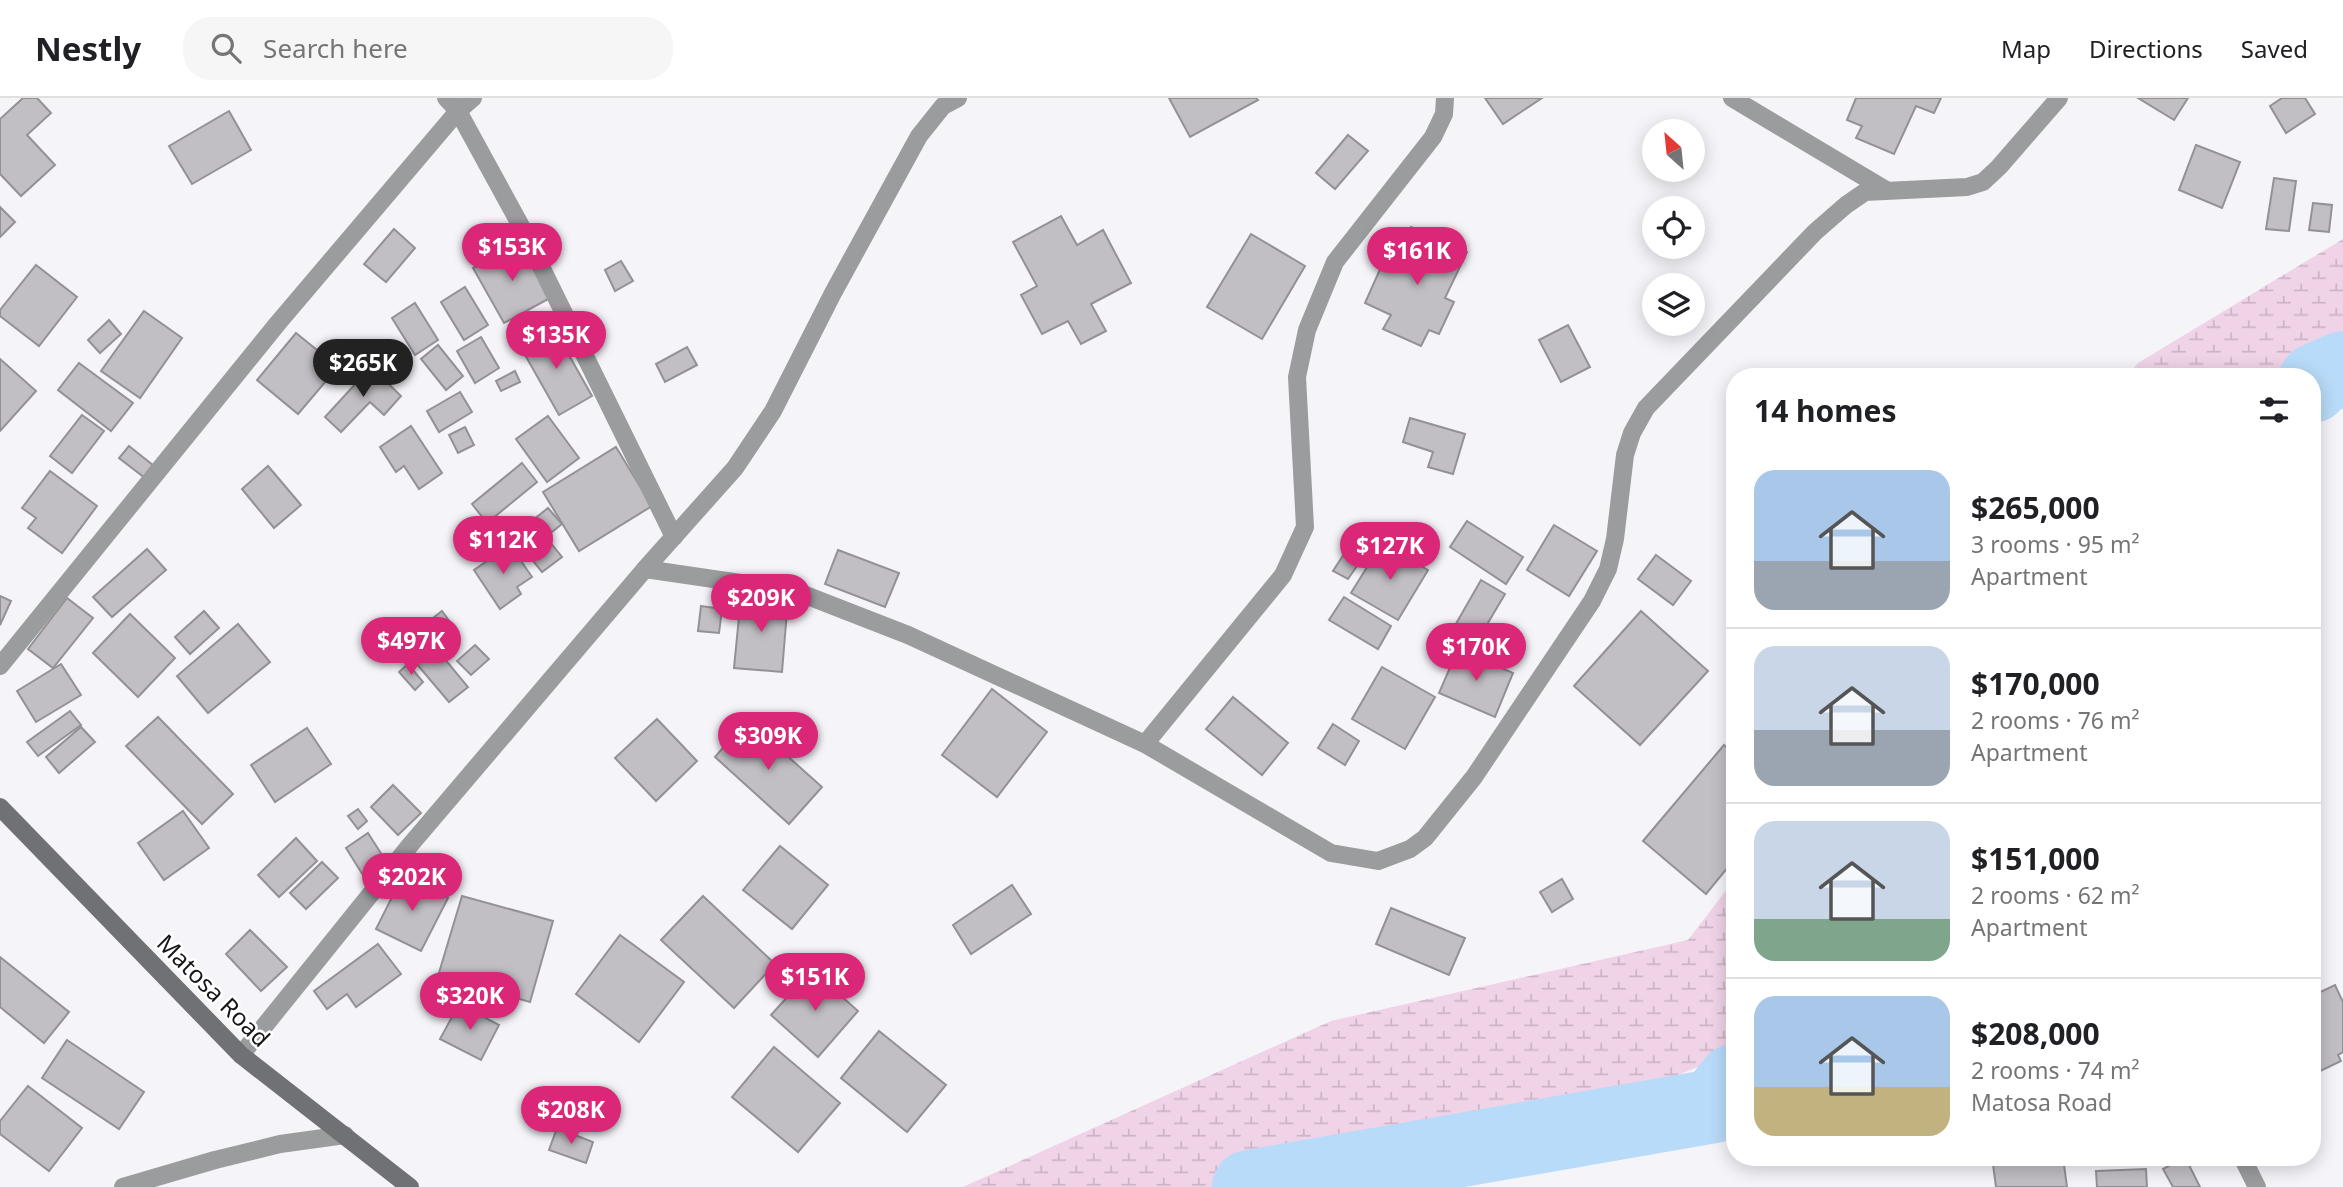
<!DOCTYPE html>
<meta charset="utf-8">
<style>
:root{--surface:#fff;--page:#f6f6f6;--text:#202124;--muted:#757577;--line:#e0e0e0;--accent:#db2777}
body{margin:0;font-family:"Noto Sans",sans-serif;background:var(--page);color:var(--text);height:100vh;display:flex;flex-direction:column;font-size:26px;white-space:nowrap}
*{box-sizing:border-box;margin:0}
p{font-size:23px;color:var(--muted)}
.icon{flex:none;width:38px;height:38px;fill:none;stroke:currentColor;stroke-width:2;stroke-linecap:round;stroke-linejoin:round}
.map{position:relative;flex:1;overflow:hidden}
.details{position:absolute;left:1726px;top:270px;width:595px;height:798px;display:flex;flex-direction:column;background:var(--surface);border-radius:28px;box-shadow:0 4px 18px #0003}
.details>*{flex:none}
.needle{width:46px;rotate:333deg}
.tools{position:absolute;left:1642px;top:21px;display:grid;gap:14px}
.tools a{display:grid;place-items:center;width:63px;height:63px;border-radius:50%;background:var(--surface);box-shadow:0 4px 18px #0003;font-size:35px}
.price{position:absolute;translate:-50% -60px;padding:0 16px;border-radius:24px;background:var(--accent);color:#fff;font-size:23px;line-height:46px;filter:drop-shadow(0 2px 4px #0008)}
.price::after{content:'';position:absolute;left:50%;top:42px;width:21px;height:16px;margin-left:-10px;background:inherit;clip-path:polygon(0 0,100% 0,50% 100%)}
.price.on{background:#222;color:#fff}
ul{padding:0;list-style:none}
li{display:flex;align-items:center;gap:21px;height:175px;padding:0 28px}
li+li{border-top:2px solid var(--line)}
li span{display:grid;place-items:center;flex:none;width:196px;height:140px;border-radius:21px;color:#555}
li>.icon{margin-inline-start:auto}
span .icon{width:84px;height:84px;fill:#fffc;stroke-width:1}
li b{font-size:30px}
h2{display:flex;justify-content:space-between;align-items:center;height:84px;padding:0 28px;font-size:30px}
header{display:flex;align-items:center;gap:42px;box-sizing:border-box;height:98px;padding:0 35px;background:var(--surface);border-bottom:2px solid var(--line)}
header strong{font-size:33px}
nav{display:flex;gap:38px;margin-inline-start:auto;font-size:24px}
.search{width:490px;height:63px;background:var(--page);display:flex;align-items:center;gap:18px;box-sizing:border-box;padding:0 24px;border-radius:28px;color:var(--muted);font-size:26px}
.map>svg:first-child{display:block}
.wetland{fill:url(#wetland-marsh)}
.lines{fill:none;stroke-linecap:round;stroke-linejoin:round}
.river{stroke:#b8dbf9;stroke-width:74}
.building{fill:#c2bfc4;stroke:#949196;stroke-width:2}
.street{stroke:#9b9c9e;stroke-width:18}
.secondary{stroke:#707174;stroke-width:18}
.labels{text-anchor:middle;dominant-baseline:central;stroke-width:5;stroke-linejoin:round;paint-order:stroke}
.street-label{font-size:24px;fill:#151517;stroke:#fff}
</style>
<header>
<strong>Nestly</strong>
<div class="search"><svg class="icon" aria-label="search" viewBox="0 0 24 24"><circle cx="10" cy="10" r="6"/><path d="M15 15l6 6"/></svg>Search here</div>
<nav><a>Map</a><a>Directions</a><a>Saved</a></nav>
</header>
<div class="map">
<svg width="2343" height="1089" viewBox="0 0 2343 1089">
<defs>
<pattern id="wetland-marsh" width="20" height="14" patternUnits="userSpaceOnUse" patternTransform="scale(1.75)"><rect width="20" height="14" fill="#f0d3e7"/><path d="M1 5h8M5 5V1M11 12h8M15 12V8" fill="none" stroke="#cdb4c5"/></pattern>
</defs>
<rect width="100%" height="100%" fill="#f4f4f9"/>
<g class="wetland">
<polygon points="2343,141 2343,291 2312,317 2312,278 2127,278 2138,265"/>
<polygon points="1734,782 1734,954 1433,1078 1388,1089 963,1089 1331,923 1688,842"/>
</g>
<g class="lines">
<g class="river">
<polyline points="2312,288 2316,282 2343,270"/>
<polyline points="1249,1089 1714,1008 1734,983"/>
</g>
</g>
<g class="building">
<polygon points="23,0 37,0 51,15 27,37 55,67 21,98 0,76 0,21"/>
<polygon points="1169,0 1256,0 1258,2 1190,39"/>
<polygon points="1485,0 1542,0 1503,26"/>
<polygon points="1856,0 1941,0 1934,15 1916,8 1894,56 1856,40 1862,28 1847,22"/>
<polygon points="2138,0 2188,0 2174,22"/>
<polygon points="2282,0 2305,0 2315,16 2286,35 2270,8"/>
<polygon points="229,13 251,52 192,86 169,48"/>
<polygon points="1348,37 1368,53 1335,91 1316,75"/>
<polygon points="2196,47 2240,64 2222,110 2179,92"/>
<polygon points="2274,80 2296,83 2289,133 2266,131"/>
<polygon points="2313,105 2332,107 2329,134 2309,132"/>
<polygon points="0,109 15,124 0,139"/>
<polygon points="1061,118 1077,147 1103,132 1131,185 1091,206 1106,233 1081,246 1068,223 1042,236 1021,197 1037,188 1013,144"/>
<polygon points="1411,129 1467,154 1445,200 1454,204 1439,236 1429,232 1421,248 1383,231 1391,217 1365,205 1381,169 1391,173"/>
<polygon points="394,131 415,150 386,184 364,166"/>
<polygon points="1251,136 1305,168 1262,241 1207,209"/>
<polygon points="520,144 550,200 504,225 473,170"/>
<polygon points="621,163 633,183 615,193 605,172"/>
<polygon points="36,167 77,199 39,248 0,218 0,212"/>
<polygon points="465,189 488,227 464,242 441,204"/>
<polygon points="415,205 438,242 415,257 392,220"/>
<polygon points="144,213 182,240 140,300 101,273"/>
<polygon points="109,222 121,236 100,255 88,242"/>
<polygon points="1568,227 1590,269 1561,284 1539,242"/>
<polygon points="553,229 592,298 559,317 520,248"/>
<polygon points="296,235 338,269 298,316 257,282"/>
<polygon points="481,239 499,270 475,285 457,253"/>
<polygon points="438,247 463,278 446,292 421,261"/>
<polygon points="687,249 697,267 665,284 656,266"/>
<polygon points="0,261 36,293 0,333"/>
<polygon points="79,265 133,305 111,333 58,292"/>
<polygon points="371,269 401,298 384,317 370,304 341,334 325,319"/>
<polygon points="515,273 520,284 501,293 496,283"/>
<polygon points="460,294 472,314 439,334 427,313"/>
<polygon points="82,317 104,333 72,375 50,358"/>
<polygon points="548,318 579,360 547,384 516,341"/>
<polygon points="1410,320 1465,336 1453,376 1428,369 1433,354 1403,344"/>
<polygon points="411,328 442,375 419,391 404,368 396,374 380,349"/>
<polygon points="465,329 474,347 458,355 449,337"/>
<polygon points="129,348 154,368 145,380 119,360"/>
<polygon points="616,349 652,408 579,453 543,394"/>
<polygon points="522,365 537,384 487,425 472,406"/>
<polygon points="268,368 301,407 274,430 242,391"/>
<polygon points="50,373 97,408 62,455 28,430 36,420 22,410"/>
<polygon points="548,410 562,426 546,439 562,459 542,474 513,438"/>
<polygon points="1467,423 1523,459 1506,486 1450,449"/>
<polygon points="1554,427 1597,453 1569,498 1527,472"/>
<polygon points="1382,445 1428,472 1398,522 1351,495"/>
<polygon points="510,447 532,479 517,489 521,496 500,511 474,472"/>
<polygon points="147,451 166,472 112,519 93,499"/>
<polygon points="838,452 899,475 885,509 825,486"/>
<polygon points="1344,456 1359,465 1348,481 1333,473"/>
<polygon points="1656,457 1691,483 1673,507 1638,481"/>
<polygon points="1481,482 1505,496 1476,545 1453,531"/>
<polygon points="0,498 11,503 0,527"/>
<polygon points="741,498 788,501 782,574 734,570"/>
<polygon points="1344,499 1391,528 1378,551 1329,522"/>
<polygon points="67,500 93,520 53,570 28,551"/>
<polygon points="701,508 722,511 719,535 698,533"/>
<polygon points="204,513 219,530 190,556 175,539"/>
<polygon points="442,513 456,532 437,546 424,527"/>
<polygon points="1641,513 1708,573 1640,647 1574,588"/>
<polygon points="130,516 175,560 138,599 93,555"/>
<polygon points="238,526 270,564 208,615 177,578"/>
<polygon points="429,542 468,589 449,604 410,558"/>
<polygon points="475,547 489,561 471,577 457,563"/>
<polygon points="1458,551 1513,575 1495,619 1439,595"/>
<polygon points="61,566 81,597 36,624 17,593"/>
<polygon points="408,566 423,584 415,592 399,574"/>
<polygon points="1382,569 1435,599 1405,651 1352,621"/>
<polygon points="992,591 1047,634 997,699 942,657"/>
<polygon points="1233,599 1288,645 1262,677 1206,631"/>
<polygon points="70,613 81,627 38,658 27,644"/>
<polygon points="158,619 233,696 202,726 126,648"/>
<polygon points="657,621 697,663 656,703 615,660"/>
<polygon points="747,622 822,689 789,726 715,659"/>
<polygon points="1333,626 1359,643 1345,667 1318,650"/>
<polygon points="81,629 95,644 59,675 46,659"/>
<polygon points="307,630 331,666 275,704 251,667"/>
<polygon points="1724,647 1734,656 1734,762 1706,796 1643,743"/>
<polygon points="393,687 421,715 398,737 371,709"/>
<polygon points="358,711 367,723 358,731 348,718"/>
<polygon points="183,713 209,750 164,782 138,745"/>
<polygon points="368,735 389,768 366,782 346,750"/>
<polygon points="296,740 317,763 279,799 258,777"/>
<polygon points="780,748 828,787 792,831 743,792"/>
<polygon points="322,764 338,780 306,811 290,795"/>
<polygon points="403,777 448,800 421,853 376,831"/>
<polygon points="1562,781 1573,801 1552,814 1540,794"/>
<polygon points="1012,787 1031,816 971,856 953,827"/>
<polygon points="462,798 553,823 530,904 438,878"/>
<polygon points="703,798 775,866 734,910 661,842"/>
<polygon points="1391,810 1465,840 1449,877 1376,846"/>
<polygon points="250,832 287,869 261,893 226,856"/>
<polygon points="620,837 684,884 639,944 576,896"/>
<polygon points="378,846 401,876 356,909 347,896 327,911 314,893"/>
<polygon points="0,859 69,914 44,945 0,909"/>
<polygon points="812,872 858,913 818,959 771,917"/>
<polygon points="2335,887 2343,904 2343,954 2338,957 2341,963 2312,977 2312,898"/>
<polygon points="459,906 499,927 481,962 440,941"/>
<polygon points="879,933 946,987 907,1034 841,980"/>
<polygon points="67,942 144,994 119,1031 42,980"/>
<polygon points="774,949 840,1005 798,1054 732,999"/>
<polygon points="28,988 82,1030 49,1073 0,1036 0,1023"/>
<polygon points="557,1030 593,1044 586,1065 549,1052"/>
<polygon points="1992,1059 2063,1059 2067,1089 1996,1089"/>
<polygon points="2185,1059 2200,1089 2173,1089 2163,1071"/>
<polygon points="2146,1071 2147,1089 2097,1089 2096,1073"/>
</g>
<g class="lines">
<g class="street">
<polyline points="446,0 458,13 522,130 674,439"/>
<polyline points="1732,0 1886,92"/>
<polyline points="645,471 795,493 908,537 1145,646 1331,755 1378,763 1410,751 1425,740 1474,679 1592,503 1608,471 1615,441 1625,357 1632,335 1646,310 1815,134 1846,107 1865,94 1967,89 1983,84 1999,69 2059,0"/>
<polyline points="0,568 278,225 458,13 473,0"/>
<polyline points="1145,646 1283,477 1305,429 1297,279 1307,232 1335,164 1433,39 1444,16 1445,0"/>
<polyline points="241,957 411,746 645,471 735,370 773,313 833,195 919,38 943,8 958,0"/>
<polyline points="2242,1059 2257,1089"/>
<polyline points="123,1089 215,1062 280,1046 345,1037"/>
</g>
<polyline class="secondary" points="0,709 241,957 410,1089"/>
</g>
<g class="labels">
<g class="street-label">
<text transform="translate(214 892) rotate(45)">Matosa Road</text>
</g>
</g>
</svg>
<div class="tools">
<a><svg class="needle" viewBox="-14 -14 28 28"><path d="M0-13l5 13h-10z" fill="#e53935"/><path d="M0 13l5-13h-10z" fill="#757577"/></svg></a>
<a><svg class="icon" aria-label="locate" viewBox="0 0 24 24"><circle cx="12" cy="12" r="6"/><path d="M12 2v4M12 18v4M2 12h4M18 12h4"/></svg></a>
<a><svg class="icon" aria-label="layers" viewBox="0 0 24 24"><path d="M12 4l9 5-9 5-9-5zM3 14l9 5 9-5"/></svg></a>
</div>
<b class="price" style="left:512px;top:185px">$153K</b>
<b class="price" style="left:1417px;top:189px">$161K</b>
<b class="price" style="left:556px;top:273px">$135K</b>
<b class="price on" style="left:363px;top:301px">$265K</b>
<b class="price" style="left:503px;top:478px">$112K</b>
<b class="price" style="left:1390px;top:484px">$127K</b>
<b class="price" style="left:761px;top:536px">$209K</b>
<b class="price" style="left:411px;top:579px">$497K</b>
<b class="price" style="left:1476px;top:585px">$170K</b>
<b class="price" style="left:768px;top:674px">$309K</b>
<b class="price" style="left:412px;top:815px">$202K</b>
<b class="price" style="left:815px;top:915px">$151K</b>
<b class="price" style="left:470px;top:934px">$320K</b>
<b class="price" style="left:571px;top:1048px">$208K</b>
<section class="details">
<h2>14 homes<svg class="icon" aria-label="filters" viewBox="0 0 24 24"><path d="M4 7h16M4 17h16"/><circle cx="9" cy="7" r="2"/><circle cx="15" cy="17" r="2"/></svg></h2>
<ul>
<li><span style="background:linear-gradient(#a9c7e8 65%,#9aa5b1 0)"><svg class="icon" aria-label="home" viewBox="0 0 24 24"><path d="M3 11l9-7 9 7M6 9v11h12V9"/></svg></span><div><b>$265,000</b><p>3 rooms · 95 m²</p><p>Apartment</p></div></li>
<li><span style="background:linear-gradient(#c9d6e8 60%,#9aa5b1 0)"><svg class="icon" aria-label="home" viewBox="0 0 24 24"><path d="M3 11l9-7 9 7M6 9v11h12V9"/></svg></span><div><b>$170,000</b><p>2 rooms · 76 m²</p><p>Apartment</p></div></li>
<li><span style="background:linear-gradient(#c9d6e8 70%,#7fa58c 0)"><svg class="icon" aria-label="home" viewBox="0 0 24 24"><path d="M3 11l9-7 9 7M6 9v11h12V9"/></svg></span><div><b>$151,000</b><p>2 rooms · 62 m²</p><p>Apartment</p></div></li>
<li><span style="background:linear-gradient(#a9c7e8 65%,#c2b280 0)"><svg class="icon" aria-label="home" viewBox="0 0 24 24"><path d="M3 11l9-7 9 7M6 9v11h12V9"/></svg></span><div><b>$208,000</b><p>2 rooms · 74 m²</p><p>Matosa Road</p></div></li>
</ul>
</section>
</div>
